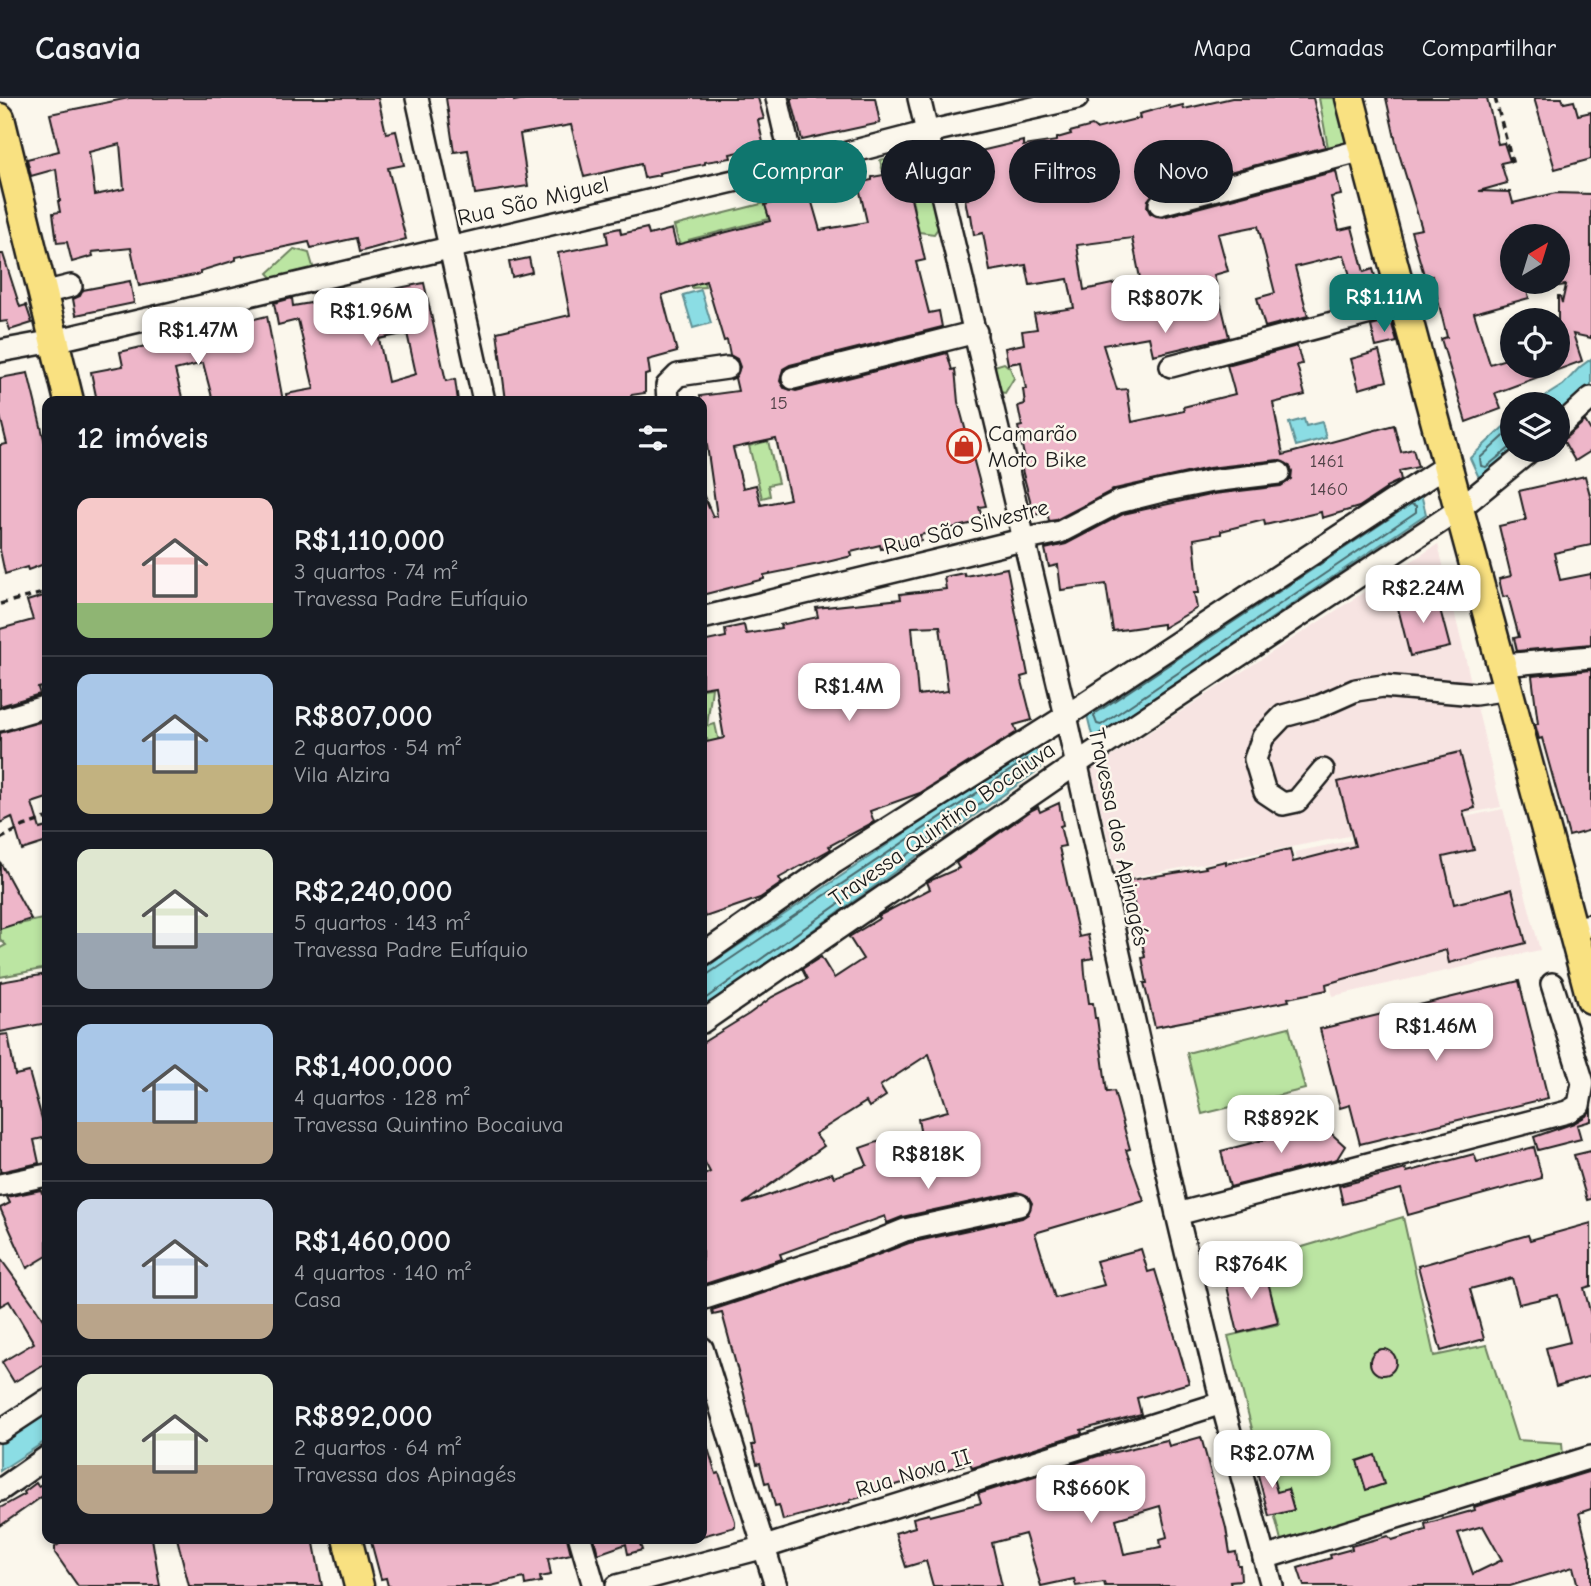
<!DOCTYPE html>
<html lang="pt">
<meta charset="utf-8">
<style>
:root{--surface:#171b24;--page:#242831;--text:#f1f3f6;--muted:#9ea1a6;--line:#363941;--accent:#0f766e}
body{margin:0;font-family:"Comic Neue",sans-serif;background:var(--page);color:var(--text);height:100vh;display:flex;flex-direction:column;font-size:26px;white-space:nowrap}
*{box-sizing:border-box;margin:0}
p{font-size:23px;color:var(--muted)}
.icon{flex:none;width:38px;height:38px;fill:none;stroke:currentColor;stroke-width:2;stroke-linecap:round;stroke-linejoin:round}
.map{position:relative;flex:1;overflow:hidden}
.sheet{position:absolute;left:42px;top:298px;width:665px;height:1148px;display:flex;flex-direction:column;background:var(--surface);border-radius:14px;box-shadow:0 4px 10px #0003}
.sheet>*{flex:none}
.hud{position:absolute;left:728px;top:42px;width:665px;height:63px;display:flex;gap:14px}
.needle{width:46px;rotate:38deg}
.controls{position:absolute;left:1500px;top:126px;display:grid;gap:14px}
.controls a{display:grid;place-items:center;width:70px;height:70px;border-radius:50%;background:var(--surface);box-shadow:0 4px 10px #0003;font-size:35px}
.price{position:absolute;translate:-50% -60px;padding:0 16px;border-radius:14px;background:#fff;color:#222;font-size:23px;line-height:46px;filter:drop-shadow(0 2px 4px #0008)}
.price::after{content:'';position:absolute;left:50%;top:42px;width:21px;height:16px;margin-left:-10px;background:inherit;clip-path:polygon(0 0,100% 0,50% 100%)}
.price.current{background:var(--accent);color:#fff}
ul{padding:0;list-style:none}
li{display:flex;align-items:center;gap:21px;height:175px;padding:0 35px}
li+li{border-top:2px solid var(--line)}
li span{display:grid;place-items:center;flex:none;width:196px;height:140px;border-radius:14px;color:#555}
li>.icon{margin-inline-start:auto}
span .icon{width:84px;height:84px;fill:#fffc;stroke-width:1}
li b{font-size:30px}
h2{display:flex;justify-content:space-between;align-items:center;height:84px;padding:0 35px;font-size:30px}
.tag{padding:0 24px;border-radius:32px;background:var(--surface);box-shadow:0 4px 10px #0003;font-size:24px;line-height:63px}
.tag.current{background:var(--accent);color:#fff}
header{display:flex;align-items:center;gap:42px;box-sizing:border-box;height:98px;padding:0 35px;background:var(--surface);border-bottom:2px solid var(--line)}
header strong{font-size:33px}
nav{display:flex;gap:38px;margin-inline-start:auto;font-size:24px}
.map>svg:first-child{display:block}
.built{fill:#f7e4e2}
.green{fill:#bbe5a2;stroke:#6c805f;stroke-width:2}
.water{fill:#8bdde4;stroke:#5f9094;stroke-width:2}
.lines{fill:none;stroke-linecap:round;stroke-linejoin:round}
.shore{stroke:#48696c;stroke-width:2}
.building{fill:#eeb6c9;stroke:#1c1c1c;stroke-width:2;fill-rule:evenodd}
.minor-casing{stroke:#1c1c1c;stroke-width:26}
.major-casing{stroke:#1c1c1c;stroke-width:33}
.path{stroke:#1c1c1c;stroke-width:3.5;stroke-dasharray:7 5;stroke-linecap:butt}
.minor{stroke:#fbf7ec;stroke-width:21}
.major{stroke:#f9e181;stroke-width:28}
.labels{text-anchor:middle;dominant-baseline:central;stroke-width:5;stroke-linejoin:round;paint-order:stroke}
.number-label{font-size:19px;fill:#504247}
.street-label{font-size:23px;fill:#1c1c1c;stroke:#fbf7ec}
.poi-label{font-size:23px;fill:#1c1c1c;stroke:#fbf7ec;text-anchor:start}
</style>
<header>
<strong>Casavia</strong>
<nav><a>Mapa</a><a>Camadas</a><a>Compartilhar</a></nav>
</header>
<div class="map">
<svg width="1591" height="1488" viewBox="0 0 1591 1488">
<rect width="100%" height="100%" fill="#fbf7ec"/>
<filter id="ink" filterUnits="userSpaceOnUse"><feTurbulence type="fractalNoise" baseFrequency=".0143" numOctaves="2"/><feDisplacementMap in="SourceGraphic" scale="14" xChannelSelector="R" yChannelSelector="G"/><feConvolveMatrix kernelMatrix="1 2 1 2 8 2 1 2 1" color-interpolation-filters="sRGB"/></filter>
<g filter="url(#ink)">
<g class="built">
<polygon points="1438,446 1501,709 1118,782 1091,672"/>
<polygon points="1503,711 1540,852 1333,898 1295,754"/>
</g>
<g class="green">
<polygon points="1319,0 1346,0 1355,49 1329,55"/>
<polygon points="913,55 920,84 908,87 904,70 883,74 880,62"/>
<polygon points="933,93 940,127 934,136 919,134 911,97"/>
<polygon points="765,105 769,121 688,142 696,142 705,189 692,190 674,128"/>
<polygon points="294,151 309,155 314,172 275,183 268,175"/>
<polygon points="218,217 225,242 197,249 191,224"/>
<polygon points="1004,265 1010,270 1014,280 1005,295 994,293 991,269"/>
<polygon points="768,343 778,385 768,387 770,398 762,400 749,348"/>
<polygon points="712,590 707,628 715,626 721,653 710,655 707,641 702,642 702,591"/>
<polygon points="18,811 19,826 47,820 47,870 0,879 0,850 6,847 0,841 0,826"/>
<polygon points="1289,929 1305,991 1202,1016 1187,955"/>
<polygon points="1403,1119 1434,1258 1487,1247 1517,1342 1562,1345 1563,1358 1283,1450 1228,1238 1280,1226 1263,1171 1279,1156"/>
</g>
<g class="water">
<polygon points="701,192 711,225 693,230 683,197"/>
<polygon points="1591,261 1591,289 1558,320 1558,306 1533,306 1563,287 1580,269"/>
<polygon points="1304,321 1306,328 1322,324 1326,340 1296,348 1289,325"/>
<polygon points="1512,321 1512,352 1518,352 1480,382 1470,360"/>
<polygon points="1420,392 1426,416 1093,641 1086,613"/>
<polygon points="1035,647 1041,670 702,911 702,872"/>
<polygon points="47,1310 47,1342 0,1373 0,1342"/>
</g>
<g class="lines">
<g class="shore">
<polyline points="1512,331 1480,360 1481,368 1486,369 1512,348"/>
<polygon points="1411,406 1416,408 1416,414 1101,627 1097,626 1094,618 1096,615"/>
<polyline points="702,877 708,876 1027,661 1032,662 1031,669 702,903"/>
</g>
</g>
<g class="building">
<path d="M129,0H378L386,35L396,33L404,67L388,70L406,141L359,154L356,140L311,150L309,144L236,159V162L200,173V176L139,188L131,150L92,154L93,158L72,164L67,144L57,145L53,115L60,114L58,103H60L56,71L31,78L27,61L59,53L50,16ZM120,46L124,91L95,97L89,54Z"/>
<polygon points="446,0 514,0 514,3 530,0 758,0 764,21 758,22 764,49 730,56 731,60 705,64 705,66 659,75 660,77 644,80 641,66 584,79 571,27 520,36 528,88 475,96 468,52 454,54"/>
<polygon points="791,0 875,0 880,25 802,42"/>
<path d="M1232,0H1313L1325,49L1157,93L1148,102L1147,109L1150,115L1156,118L1163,119L1336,73L1341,97L1331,99L1339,132L1352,129L1364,174L1373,171L1381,199L1358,205L1344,157L1295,169L1308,218L1265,229L1257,200L1275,195L1258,128L1218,136L1228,173L1214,177L1229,239L1153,257L1149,239L1103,247L1117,292L1127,291L1132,324L1184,313L1183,309L1235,296L1227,267L1297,248L1302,266L1297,267L1305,297L1273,305L1283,357L1394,327L1401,354L1413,351L1418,369L1399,373L1401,382L1386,389V391L1359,409L1322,420L1321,414L1265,427L1264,422L1221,433V436L1194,441L1199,495H1194L1197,510L1163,530V526L1113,533L1106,486L1061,492L1058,467L1049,469L1045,451L1066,446L1123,416L1214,396L1281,388L1291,381L1292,373L1289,367L1278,362L1209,370L1115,391L1056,422L1049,423L1047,414L1034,417L1021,368L1026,367L1018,329L1022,328L1018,308L1025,306L1023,291H1026L1021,264L1008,266L1005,250L1024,246L1022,233L1037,231L1034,216L1074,210L1068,181L1030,187L1026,167L990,173L983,135L974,137L971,117H968L965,101H968L959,58L1023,43V48L1057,43V40L1071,36L1070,34L1092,28L1096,31L1140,20L1139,16L1169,8L1170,10L1183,7L1184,11ZM1132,140L1140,180L1084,192L1077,147Z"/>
<path d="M1386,0H1487L1498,46L1504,45L1510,63L1501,65L1507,85L1479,93L1510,94L1513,105L1556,95L1591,96V240L1573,236L1582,263L1495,295L1501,311L1466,324L1441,241L1447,239L1432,178L1425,180L1411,133L1422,131L1397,49ZM1512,138H1558V188L1566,187L1562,205L1560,198H1558V268H1512V259L1490,266L1474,215L1529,200L1525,184H1512Z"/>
<polygon points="1534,0 1562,0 1564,5 1574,3 1578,17 1591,14 1591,61 1555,71"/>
<path d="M904,70L925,162L916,164L929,215L939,213L942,229L790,267L783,271L780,283L784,290L796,293L947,255L952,272L955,271L958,304L986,408L979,409L983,423L920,437L921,443L881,451L880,447L851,454L852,458L819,466L764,477V481L702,497V394L713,419L717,418L700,298L738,293L735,280L740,269L737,261L730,257L727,242L724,243L706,183L662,197L677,254L648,262L650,276L645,277V295L631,297L632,303H506L497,234L570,217L558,155L608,145L606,133L620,130L621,136L647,130L649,137L672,131L676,147L770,123L765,107L809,94L820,132L867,124L858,85L872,82V79L884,77L883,74ZM776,341L790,401L761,407L756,387L743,390L733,350Z"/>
<polygon points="0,156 3,156 20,209 26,207 32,225 10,232 7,223 0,224"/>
<polygon points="529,160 532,174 512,179 509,164"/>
<polygon points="130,183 134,205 76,217 73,201 80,198 83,192"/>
<path d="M424,185L446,283L455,281L458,303H287L286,296L314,291L298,222L278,227L274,205L292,200L293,208L328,202V204L371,193L372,195L394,191ZM407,235L416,276L388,284L379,241Z"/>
<polygon points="240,213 242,224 267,218 283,303 213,303 203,265 175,272 183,303 97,303 91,274 123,268 120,254 192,237 195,249 229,241 224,216"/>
<polygon points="1391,223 1397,244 1376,249 1371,228"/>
<polygon points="1379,253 1387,283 1359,291 1351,261"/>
<polygon points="28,275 47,353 47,465 28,472 27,469 5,476 0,452 0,347 7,346 0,318 0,280"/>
<polygon points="1585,323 1591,333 1591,353 1575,363 1563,342"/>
<polygon points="1585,378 1591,401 1591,447 1554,455 1560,482 1591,476 1591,546 1517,553 1514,540 1519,539 1508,498 1503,499 1499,481 1511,478 1499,428 1526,422 1519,393"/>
<path d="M1007,470L1028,577L1021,579L1032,622L1014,627L1017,634L920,695L870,713L874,724L829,748L831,751L779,780L782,785L760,800L705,819L702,811V645L724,640L715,588L702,590V544L726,539L725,531L744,527L746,536L781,530L780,527L818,519L816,510L901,501L900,496L946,491L944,479L964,475L965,478ZM940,528L948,593L918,597L912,529Z"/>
<polygon points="1436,496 1450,549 1410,558 1397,506"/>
<polygon points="47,497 47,588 38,590 40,596 0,608 0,531 33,522 27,503"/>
<polygon points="1591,572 1591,732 1569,738 1542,640 1539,641 1535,626 1538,626 1532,578"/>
<polygon points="47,622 47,700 32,705 40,731 47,729 47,744 22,752 12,719 0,725 0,635"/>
<polygon points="1460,654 1475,710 1463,713 1474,752 1443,759 1454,806 1512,791 1526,845 1449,865 1446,852 1326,886 1327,892 1288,900 1289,903 1155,929 1144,885 1147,885 1142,860 1145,859 1134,805 1129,806 1124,783 1206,770 1205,768 1226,763 1226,766 1290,751 1293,764 1355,748 1338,684"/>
<path d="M1059,705L1063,727L1060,728L1065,748L1059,749L1079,839L1088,837L1093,860L1084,862L1085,876L1089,905H1093L1095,920H1097L1107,994L1114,993L1130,1051L1126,1052L1144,1103L1035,1135L1055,1200L1104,1187L1096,1163L1141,1151L1148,1174L1155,1172L1189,1285L1137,1300L1141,1316L1081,1332L1082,1335L972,1370L970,1365L862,1397V1399L850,1402V1404L783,1422L779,1407L775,1408L769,1384L765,1385L760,1365L757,1366L752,1347H755L744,1296L722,1215L713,1217L712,1212L872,1159L909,1145L1022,1120L1028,1116L1032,1105L1028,1098L1017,1094L902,1119L887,1125L885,1118L780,1156L782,1161L705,1186L702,1178V1078L710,1074L702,1059V945L749,916L772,899L807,881L802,871L821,859L834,880L863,861L849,839L880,820L878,818L884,815L930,791L927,784L959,770L956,765L1032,712L1038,709L1040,714ZM929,956L948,1013L918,1021L925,1060L891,1066L883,1042L860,1050L867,1067L834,1079L832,1075L743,1106L824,1048L815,1036L866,1004L869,1009L886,998L880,988Z"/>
<polygon points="0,764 31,821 0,831"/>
<polygon points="47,876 47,925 0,934 0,884"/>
<polygon points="1519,883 1548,1000 1360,1046 1350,1007 1340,1010 1320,931"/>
<polygon points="8,936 15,977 29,974 47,1039 34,1042 39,1065 0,1074 0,937"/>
<polygon points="1591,1012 1591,1023 1577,1027 1581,1041 1538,1052 1534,1039 1574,1025 1586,1018"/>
<polygon points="1306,1026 1323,1028 1345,1048 1337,1061 1230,1089 1221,1053 1294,1034"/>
<polygon points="1534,1049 1542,1080 1408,1117 1401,1091 1343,1106 1339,1088 1406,1071 1407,1074 1474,1056 1477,1064"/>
<polygon points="1591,1053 1591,1101 1587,1102 1574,1057"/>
<polygon points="41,1092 42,1095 47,1093 47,1158 27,1170 0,1110 10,1105 7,1099"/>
<polygon points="1591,1125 1591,1188 1584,1190 1591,1217 1591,1278 1556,1288 1546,1250 1570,1244 1558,1197 1519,1206 1512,1180 1470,1191 1484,1241 1441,1253 1418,1168 1528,1137 1530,1142"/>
<polygon points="0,1160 34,1207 47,1228 47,1267 46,1265 14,1284 2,1264 34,1245 9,1203 0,1208"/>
<polygon points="1265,1171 1278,1225 1238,1235 1225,1180"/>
<circle cx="1383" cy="1264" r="13"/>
<path d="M1201,1339L1226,1430L1230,1455L1236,1454L1238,1467H1240L1241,1482L1230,1483L1231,1488H1105L1104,1484L1076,1488L1074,1481L1041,1488L1025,1436L992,1445L1002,1488H933L926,1463L906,1469L895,1435L915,1429L913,1420L929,1416L930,1418L981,1405L978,1396L1098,1358L1167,1342L1169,1348ZM1160,1408L1167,1439L1160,1441L1161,1449L1124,1456L1116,1421Z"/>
<polygon points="702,1341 705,1341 716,1376 719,1375 735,1423 735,1429 702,1438"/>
<polygon points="1375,1357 1384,1386 1366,1392 1357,1363"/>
<polygon points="1267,1359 1277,1394 1288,1391 1294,1412 1269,1418 1254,1362"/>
<path d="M1591,1373V1411L1579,1415L1591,1463V1488H1578L1573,1469L1510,1488H1304L1298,1470L1331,1460L1330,1457L1352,1451L1351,1448L1388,1438L1392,1442L1426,1432L1425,1426L1475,1412L1474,1409ZM1483,1428L1502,1462L1473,1476L1458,1435Z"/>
<polygon points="36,1385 38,1388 45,1385 47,1395 0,1428 0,1410 25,1396 24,1394"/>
<polygon points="68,1440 152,1440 160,1488 78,1488 55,1455 55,1449"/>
<polygon points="177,1440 313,1440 322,1488 189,1488"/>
<polygon points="370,1440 514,1440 515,1443 529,1440 567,1440 571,1456 548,1461 551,1477 540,1479 541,1484 525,1487 524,1480 491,1488 388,1488 386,1480 381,1481"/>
<polygon points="594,1440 638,1440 642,1452 628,1456 626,1446 598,1456"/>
</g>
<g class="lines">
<g class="minor-casing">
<g id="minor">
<polyline points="417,0 484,303"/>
<polyline points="777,0 793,69"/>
<polyline points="919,0 1066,618 1177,1116 1222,1305 1272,1488"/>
<polyline points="1160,106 1363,52"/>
<polyline points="43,195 71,188"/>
<polyline points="0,253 54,243 793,69 928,34 1077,0"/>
<polyline points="1171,268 1404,206"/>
<polyline points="793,280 976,234"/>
<polyline points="668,303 667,288 678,277 727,270"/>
<polyline points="1558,330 1591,300"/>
<polyline points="702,520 1022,442 1060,434 1118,404 1162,393 1212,383 1279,375"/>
<polyline points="1503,567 1591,559"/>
<polyline points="0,622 47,608"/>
<polyline points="1323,672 1297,703 1283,706 1265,694 1255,661 1263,639 1283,618 1320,608 1356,592 1383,588 1475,596 1509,591"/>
<polyline points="1572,830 1591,827"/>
<polyline points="702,857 835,764 1066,618 1447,367"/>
<polyline points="702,924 1076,666 1458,412 1531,352"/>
<polyline points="0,1087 47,1077"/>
<polyline points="1177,1116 1567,1014 1579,1007 1583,985 1552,886"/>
<polyline points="702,1201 868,1147 905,1132 1019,1107"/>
<polyline points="702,1250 776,1488"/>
<polyline points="0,1333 47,1302"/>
<polyline points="0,1392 47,1359"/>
<polyline points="580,1440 594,1488"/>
<polyline points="1264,1460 1591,1359"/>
<polyline points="617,1488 765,1449 1222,1305"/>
</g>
</g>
<g class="major-casing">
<g id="major">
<path d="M1350,0C1427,301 1512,600 1591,901"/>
<polyline points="0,20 69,303"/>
<polyline points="347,1440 359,1488"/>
</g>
</g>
<g class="path">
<polyline points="1495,0 1513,67"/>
<polyline points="0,506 47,494"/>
<polyline points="0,741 24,728 47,720"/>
</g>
<use href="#minor" class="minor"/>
<use href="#major" class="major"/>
</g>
</g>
<defs>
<g id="shop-ring" transform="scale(1.75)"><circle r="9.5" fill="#fbf7ec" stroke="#c8321e" stroke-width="1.5"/><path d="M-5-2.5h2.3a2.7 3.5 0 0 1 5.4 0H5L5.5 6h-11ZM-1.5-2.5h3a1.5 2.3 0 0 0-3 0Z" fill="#c8321e"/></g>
</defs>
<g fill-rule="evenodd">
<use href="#shop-ring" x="964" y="348"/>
</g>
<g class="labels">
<g class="number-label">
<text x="779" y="305">15</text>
<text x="1327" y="363">1461</text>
<text x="1329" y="391">1460</text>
</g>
<g class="street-label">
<text transform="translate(533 103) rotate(-13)">Rua São Miguel</text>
<text transform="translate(966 429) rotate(-14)">Rua São Silvestre</text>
<text transform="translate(942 726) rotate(-35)">Travessa Quintino Bocaiuva</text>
<text transform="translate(1119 739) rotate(78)">Travessa dos Apinagés</text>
<text transform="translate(913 1375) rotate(-17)">Rua Nova II</text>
</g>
<g class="poi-label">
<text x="988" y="335">Camarão<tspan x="988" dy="26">Moto Bike</tspan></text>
</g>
</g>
</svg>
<div class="controls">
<a><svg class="needle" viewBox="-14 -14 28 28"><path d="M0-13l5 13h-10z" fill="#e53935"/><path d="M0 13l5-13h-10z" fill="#9ea1a6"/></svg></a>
<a><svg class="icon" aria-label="locate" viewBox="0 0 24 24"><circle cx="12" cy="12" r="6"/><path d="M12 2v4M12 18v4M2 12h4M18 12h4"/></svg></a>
<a><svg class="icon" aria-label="layers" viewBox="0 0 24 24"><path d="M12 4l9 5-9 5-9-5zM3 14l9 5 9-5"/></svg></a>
</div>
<b class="price current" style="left:1384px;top:236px">R$1.11M</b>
<b class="price" style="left:1165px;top:237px">R$807K</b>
<b class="price" style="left:371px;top:250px">R$1.96M</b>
<b class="price" style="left:198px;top:269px">R$1.47M</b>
<b class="price" style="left:1423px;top:527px">R$2.24M</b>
<b class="price" style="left:849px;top:625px">R$1.4M</b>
<b class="price" style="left:1436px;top:965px">R$1.46M</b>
<b class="price" style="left:1281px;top:1057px">R$892K</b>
<b class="price" style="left:928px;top:1093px">R$818K</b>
<b class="price" style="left:1251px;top:1203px">R$764K</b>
<b class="price" style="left:1272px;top:1392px">R$2.07M</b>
<b class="price" style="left:1091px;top:1427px">R$660K</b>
<div class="hud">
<a class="tag current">Comprar</a>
<a class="tag">Alugar</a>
<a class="tag">Filtros</a>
<a class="tag">Novo</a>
</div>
<section class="sheet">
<h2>12 imóveis<svg class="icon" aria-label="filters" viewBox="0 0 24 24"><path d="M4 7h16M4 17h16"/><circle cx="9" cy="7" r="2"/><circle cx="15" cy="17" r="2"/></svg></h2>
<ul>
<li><span style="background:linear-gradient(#f6c9c9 75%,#8fb573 0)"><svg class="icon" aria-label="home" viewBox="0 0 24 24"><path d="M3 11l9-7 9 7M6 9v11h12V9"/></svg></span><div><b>R$1,110,000</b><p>3 quartos · 74 m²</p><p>Travessa Padre Eutíquio</p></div></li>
<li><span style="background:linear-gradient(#a9c7e8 65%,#c2b280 0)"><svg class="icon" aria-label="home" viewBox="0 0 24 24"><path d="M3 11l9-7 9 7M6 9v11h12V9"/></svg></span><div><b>R$807,000</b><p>2 quartos · 54 m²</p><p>Vila Alzira</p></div></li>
<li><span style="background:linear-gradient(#dfe7d0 60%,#9aa5b1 0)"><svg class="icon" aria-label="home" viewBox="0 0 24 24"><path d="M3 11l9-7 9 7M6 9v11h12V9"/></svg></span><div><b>R$2,240,000</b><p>5 quartos · 143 m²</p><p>Travessa Padre Eutíquio</p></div></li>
<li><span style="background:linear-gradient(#a9c7e8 70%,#b9a48a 0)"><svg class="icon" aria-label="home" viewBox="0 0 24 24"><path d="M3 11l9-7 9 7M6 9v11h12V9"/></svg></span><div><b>R$1,400,000</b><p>4 quartos · 128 m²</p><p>Travessa Quintino Bocaiuva</p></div></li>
<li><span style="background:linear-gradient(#c9d6e8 75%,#b9a48a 0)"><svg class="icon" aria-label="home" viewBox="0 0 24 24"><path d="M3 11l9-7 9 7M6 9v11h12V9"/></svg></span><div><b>R$1,460,000</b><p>4 quartos · 140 m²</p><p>Casa</p></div></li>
<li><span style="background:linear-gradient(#dfe7d0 65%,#b9a48a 0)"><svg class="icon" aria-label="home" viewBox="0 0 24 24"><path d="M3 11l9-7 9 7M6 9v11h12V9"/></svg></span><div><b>R$892,000</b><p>2 quartos · 64 m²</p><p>Travessa dos Apinagés</p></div></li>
</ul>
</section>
</div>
